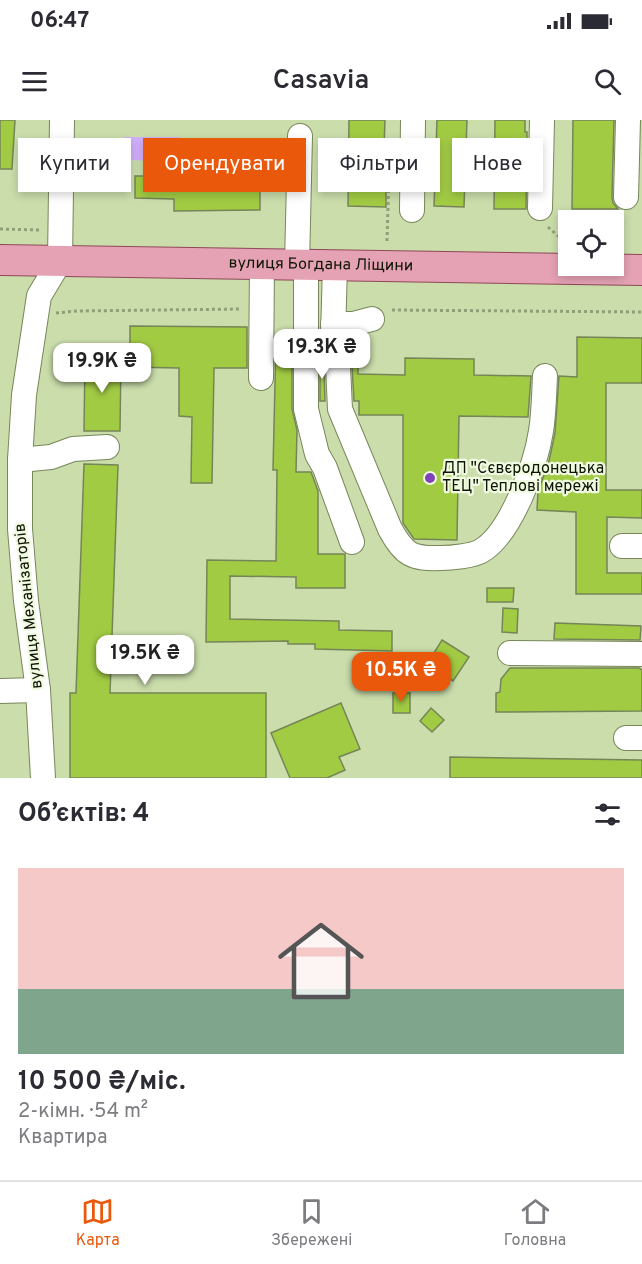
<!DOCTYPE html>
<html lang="uk">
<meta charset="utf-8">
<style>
:root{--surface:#fff;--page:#f2f2f3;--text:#2b2b33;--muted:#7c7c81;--line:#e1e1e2;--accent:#ea580c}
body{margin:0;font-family:Overpass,sans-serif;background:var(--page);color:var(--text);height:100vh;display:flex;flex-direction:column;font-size:22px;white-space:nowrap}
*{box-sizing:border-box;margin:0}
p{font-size:20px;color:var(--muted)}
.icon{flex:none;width:33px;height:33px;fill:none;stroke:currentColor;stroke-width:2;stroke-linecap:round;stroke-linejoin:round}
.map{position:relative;height:658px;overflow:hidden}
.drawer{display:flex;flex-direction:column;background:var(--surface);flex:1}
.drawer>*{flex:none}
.guide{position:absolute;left:18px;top:18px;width:606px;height:54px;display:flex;gap:12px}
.buttons{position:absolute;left:558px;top:90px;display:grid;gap:12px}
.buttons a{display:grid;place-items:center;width:66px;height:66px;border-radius:0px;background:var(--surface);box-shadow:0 3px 9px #0003;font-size:30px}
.price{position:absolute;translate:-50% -51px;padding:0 14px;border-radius:12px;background:#fff;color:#222;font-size:20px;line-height:39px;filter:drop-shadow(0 2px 3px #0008)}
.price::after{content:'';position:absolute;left:50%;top:36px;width:18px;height:14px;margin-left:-9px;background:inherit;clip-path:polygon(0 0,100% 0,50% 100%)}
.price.on{background:var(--accent);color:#fff}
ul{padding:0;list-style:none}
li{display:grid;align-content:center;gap:12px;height:318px;padding:0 18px}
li+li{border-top:2px solid var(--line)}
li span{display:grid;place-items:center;height:186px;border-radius:0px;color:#555}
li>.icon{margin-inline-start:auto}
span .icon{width:108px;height:108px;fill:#fffc;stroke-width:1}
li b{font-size:26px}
h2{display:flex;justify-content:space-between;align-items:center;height:72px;padding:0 18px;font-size:26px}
.chip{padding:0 21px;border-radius:0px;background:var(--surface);box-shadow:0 3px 9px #0003;font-size:21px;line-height:54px}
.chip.on{background:var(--accent);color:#fff}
.status{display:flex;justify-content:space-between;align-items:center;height:42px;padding:0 30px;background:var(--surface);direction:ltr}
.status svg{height:16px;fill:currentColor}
header{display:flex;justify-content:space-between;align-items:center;height:78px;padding:0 18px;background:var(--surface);font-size:27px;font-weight:600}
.tab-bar{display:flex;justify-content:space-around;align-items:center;height:84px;border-top:2px solid var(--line);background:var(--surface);font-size:16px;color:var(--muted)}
.tab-bar a{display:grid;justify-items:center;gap:3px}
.tab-bar .on{color:var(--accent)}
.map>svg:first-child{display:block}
.green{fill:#d1affc}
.building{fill:#a2cb44;stroke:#758557;stroke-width:1.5}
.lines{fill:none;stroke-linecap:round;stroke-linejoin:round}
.minor-casing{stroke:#778759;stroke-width:26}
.major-casing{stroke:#8f4857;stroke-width:32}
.path{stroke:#909f77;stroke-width:3;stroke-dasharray:3 3;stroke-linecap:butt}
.minor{stroke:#fff;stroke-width:24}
.major{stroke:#e5a2b5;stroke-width:30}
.poi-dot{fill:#8043b9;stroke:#f0fae1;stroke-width:2}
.labels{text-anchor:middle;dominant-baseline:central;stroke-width:4.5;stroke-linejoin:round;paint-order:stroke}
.street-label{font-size:16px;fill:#0f1504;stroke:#f0fae1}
.poi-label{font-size:16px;fill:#0f1504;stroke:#f0fae1;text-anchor:start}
</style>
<div class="status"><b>06:47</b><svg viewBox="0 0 49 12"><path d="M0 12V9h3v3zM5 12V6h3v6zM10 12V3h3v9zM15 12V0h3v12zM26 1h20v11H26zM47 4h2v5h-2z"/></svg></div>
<header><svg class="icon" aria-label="menu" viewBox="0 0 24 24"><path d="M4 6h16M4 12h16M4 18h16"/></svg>Casavia<svg class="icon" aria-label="search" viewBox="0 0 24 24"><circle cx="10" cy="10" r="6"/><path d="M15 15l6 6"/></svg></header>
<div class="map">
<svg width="642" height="658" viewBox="0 0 642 658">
<rect width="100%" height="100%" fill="#caddab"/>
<polygon class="green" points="124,17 180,17 180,41 124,40"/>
<g class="building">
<polygon points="0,0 15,0 12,49 0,49"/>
<polygon points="349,0 385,0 383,56 386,56 386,87 348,86"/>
<polygon points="437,0 467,0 464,87 434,86"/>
<polygon points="495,0 525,0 525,12 527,12 526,89 494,89"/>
<polygon points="573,0 614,0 612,77 613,83 618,89 572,89"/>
<polygon points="135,56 150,56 149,65 260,64 260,90 174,91 174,79 135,78"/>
<polygon points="130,206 247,207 247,248 214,248 212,363 191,363 192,297 179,296 179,248 130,247"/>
<polygon points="358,217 358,254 405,255 405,238 474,239 474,255 531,256 528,297 459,296 457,420 414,419 403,403 403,295 359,295 359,281 354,281 352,246 348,218"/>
<polygon points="577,217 642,218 642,263 606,263 606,370 642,370 642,398 607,397 607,453 642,453 642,474 576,474 576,392 537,390 538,372 544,355 546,355 555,313 559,256 577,257"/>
<polygon points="276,220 292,220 292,289 297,310 296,352 311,352 318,371 318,434 345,434 345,468 296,468 296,457 230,456 230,499 339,501 339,510 392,511 392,531 315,529 315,524 288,524 288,521 206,522 207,440 276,441 277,350 273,350"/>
<polygon points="320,227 324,249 325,281 320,281"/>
<polygon points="85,236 121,236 120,311 84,311"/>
<polygon points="84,344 118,345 110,573 266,573 266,658 70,658 70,573 76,573"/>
<polygon points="487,468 514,468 513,482 487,482"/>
<polygon points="503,488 518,489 517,513 502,512"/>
<polygon points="555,503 641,506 640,520 554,519"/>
<polygon points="442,520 469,537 453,561 427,544"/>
<polygon points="510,548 639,548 642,550 642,591 496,592 496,573 500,572 501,559"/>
<rect x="393" y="573" width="17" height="20"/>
<polygon points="341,583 360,629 339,637 345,650 327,658 290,658 271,613"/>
<polygon points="431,588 444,600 432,612 420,601"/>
<polygon points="450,637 642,640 642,658 450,658"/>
</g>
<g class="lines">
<g class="minor-casing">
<g id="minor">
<polyline points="626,77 628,0"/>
<polyline points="540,88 542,0"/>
<polyline points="412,90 413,0"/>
<polyline points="297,145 300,16"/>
<polyline points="306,145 306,289 317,334 325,348 352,422"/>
<path d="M335,145L333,217L338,247L340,289L390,409C404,435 412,439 441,438C450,438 473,436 481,431C511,414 536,344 541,311C544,293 544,274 545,256"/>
<polyline points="333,204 353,204 372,199"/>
<polyline points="261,258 262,144"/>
<polyline points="20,340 51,337 73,329 107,327"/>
<polyline points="622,426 642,426"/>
<polyline points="510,533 642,534"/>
<polyline points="0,571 38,570"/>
<polyline points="626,618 642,618"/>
<polyline points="43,658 38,570 26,481 20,409 20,340 24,275 39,176 60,141 62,0"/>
</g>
</g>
<g class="major-casing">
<g id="major">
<path id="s1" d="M0,140L642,150"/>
</g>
</g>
<g class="path">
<polyline points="548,107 567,124"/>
<polyline points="0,109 40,110"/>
<polyline points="387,121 389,51"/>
<polyline points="392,190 642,192"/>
<polyline points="56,193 77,191 241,189"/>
</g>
<use href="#minor" class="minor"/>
<use href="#major" class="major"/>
</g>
<circle class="poi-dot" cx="430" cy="358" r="6"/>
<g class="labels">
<g class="street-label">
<text stroke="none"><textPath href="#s1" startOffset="321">вулиця Богдана Ліщини</textPath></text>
<text transform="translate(29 486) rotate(-96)">вулиця Механізаторів</text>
</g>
<g class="poi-label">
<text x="442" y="349">ДП "Сєвєродонецька<tspan x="442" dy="18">ТЕЦ" Теплові мережі</tspan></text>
</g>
</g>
</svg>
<div class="buttons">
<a><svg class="icon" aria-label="locate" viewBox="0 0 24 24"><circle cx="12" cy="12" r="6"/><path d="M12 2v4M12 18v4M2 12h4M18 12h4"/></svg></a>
</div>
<b class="price" style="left:322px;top:260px">19.3K ₴</b>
<b class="price" style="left:102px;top:274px">19.9K ₴</b>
<b class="price" style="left:145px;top:566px">19.5K ₴</b>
<b class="price on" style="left:401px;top:583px">10.5K ₴</b>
<div class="guide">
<a class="chip">Купити</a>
<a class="chip on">Орендувати</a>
<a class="chip">Фільтри</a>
<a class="chip">Нове</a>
</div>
</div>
<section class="drawer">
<h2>Об’єктів: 4<svg class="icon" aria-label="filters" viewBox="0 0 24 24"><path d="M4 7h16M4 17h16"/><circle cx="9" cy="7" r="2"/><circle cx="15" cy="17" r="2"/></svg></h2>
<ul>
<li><span style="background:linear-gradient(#f6c9c9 65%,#7fa58c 0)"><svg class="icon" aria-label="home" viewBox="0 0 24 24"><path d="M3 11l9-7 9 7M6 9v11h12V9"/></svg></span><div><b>10 500 ₴/міс.</b><p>2-кімн. · 54 m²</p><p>Квартира</p></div></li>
</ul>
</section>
<nav class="tab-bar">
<a class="on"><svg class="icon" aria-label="map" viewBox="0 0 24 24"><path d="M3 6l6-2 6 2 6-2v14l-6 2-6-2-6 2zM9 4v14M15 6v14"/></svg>Карта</a>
<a><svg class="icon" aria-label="saved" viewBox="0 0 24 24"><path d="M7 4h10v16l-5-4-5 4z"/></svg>Збережені</a>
<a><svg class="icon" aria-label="home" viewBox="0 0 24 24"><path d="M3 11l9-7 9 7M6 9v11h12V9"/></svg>Головна</a>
</nav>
